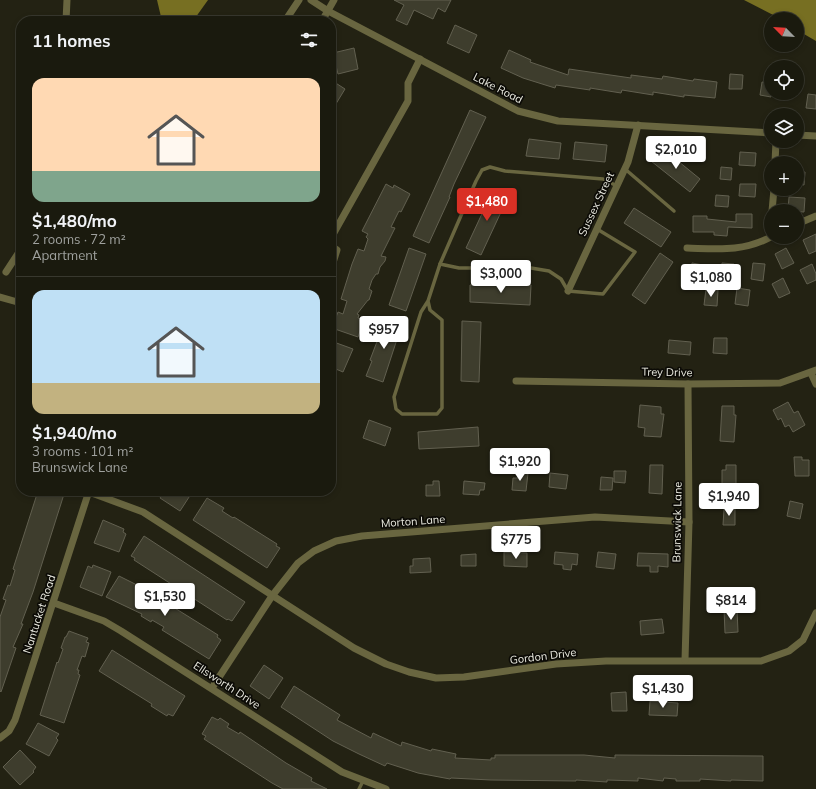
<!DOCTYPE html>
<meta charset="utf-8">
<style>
:root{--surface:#1a1a0e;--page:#232317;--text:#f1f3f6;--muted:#9fa19e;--line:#38382e;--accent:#d93025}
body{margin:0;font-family:Mulish,sans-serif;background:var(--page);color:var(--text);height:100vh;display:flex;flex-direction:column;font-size:15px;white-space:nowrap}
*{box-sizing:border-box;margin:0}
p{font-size:13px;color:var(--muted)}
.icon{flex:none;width:22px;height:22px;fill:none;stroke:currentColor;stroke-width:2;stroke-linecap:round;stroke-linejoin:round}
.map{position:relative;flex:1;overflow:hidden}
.panel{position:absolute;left:16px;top:16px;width:320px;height:480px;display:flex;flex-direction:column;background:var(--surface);border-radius:16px;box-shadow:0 2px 6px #0003,0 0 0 1px var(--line)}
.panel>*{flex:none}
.needle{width:26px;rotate:294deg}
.fabs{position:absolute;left:764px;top:12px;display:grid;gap:8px}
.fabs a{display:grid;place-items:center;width:40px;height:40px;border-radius:50%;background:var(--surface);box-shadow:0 2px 6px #0003,0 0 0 1px var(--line);font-size:20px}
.price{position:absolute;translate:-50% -34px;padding:0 9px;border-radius:4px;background:#fff;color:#222;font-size:13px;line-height:26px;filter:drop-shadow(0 1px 2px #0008)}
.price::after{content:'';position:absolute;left:50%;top:24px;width:12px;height:9px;margin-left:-6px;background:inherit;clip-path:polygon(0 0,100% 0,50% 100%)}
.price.on{background:var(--accent);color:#fff}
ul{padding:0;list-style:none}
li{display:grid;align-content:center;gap:8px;height:212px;padding:0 16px}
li+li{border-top:1px solid var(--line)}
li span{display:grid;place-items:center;height:124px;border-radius:12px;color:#555}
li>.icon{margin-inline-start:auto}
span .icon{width:72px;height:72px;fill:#fffc;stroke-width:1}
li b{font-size:17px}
h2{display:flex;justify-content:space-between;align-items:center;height:48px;padding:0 16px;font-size:17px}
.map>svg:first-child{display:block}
.water{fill:#776f22}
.building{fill:#3e3d2d;stroke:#626050}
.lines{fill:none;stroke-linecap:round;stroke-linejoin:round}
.lane{stroke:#696640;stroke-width:3.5}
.street{stroke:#696640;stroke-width:7}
.labels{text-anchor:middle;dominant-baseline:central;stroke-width:3.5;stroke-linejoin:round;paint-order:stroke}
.street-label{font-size:11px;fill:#eaeae0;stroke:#0c0b06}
</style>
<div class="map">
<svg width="816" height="789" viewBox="0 0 816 789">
<rect width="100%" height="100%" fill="#232213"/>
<g class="water">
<polygon points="157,0 208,0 193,21 162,21"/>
<polygon points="744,0 816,0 816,41 797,30 797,19 781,19"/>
</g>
<g class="building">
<polygon points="394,0 451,0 445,12 438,8 433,19 414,10 407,25 396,20 404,5"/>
<polygon points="455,25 477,35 469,53 447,43"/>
<polygon points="354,48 358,69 338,74 333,53"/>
<polygon points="509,50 531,60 530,62 568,75 569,69 631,78 631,75 662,79 663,76 693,81 694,79 717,82 715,98 684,95 684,97 653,92 653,95 622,90 621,93 590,88 590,90 556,85 555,88 523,78 501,68"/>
<polygon points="730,74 743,75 742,89 729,89"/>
<polygon points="331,80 345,89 331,112"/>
<polygon points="762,82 771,83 771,97 760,95"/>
<polygon points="808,94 816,95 816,109 806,108"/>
<polygon points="470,110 486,117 454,184 449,197 450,197 429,243 413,236"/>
<polygon points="529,139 561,143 559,159 526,156"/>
<polygon points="575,142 607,145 605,162 573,159"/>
<polygon points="662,148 700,179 690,192 651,161"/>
<polygon points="740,152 756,153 755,166 739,165"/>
<polygon points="721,167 732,168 731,180 720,179"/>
<polygon points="797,172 805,172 804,185 797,184"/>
<polygon points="386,184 393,188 394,185 410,194 401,212 399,211 391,227 395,228 381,256 386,257 385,261 380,267 378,274 376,274 372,280 369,289 372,291 369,300 368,300 357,314 359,315 358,318 364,320 358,337 332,328 338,312 343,314 347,301 341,299 352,264 358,249 364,251 368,239 366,237 368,234 362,231"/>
<polygon points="740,184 756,184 755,197 739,196"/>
<polygon points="493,190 508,197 481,255 466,248"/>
<polygon points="716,195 729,196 728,207 715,206"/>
<polygon points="789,197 805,198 804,212 788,211"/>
<polygon points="634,208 671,232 661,247 624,223"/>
<polygon points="736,214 752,214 752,228 728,227 727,236 714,235 714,232 693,232 693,216 707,216 707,219 736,222"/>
<polygon points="816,234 816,251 809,254 803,240"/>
<polygon points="409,248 426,254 406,311 389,305"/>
<polygon points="786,248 794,263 782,269 775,254"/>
<polygon points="660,253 673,262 645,304 632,295"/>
<polygon points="692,263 703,265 702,281 690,280"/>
<polygon points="722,263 734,264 733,281 721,280"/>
<polygon points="753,263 765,264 763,281 751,279"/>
<polygon points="812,264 816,274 816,280 807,284 800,270"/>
<polygon points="783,278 790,293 779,298 772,284"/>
<polygon points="484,284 531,285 530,305 470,302 470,285"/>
<polygon points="737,288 750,290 748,306 735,304"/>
<polygon points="706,289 718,290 717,306 704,305"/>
<polygon points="386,318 402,324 383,382 366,376 372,361 370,360"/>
<polygon points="462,321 481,322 479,382 461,381"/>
<polygon points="714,338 727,338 727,354 713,353"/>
<polygon points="669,340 691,342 690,355 668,353"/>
<polygon points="331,341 353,349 343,372 331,367"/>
<polygon points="788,402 794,413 798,411 805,425 793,432 789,425 785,427 781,418 778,420 773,410"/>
<polygon points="640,405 661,407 661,414 664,414 661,437 644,436 645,428 638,427"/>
<polygon points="722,406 734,406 734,415 736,415 734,442 720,441"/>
<polygon points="369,420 391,428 385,446 363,438"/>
<polygon points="478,427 479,446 419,449 418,432"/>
<polygon points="794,457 802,457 802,460 809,460 809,476 795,476"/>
<polygon points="650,465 663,465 662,494 649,493"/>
<polygon points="726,465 736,465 736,486 722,486 722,470 726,470"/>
<polygon points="614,471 626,471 625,483 614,482"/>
<polygon points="519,472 528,473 526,491 512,490 513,478 518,478"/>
<polygon points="550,473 568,475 566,489 549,487"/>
<polygon points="601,477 613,478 612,490 600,490"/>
<polygon points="433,481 439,481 440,496 426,496 426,485 433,485"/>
<polygon points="464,481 485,483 484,490 480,490 479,495 463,494"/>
<polygon points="38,491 65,491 33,592 21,624 23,624 13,647 16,648 1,692 0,691 0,617 6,600 3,599 8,585 10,586 15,570 13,569"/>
<polygon points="165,491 193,491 180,511 160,498"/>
<polygon points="207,498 224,508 222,511 233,518 234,517 277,544 276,546 280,548 267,568 193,520"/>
<polygon points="790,501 803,504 800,519 787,516"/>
<polygon points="724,509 735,509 735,525 723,525"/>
<polygon points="103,520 124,529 123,532 126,534 119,552 94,543"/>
<polygon points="144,536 245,602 232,621 228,619 227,620 134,560 135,558 131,556"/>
<polygon points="504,552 527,553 527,567 504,566"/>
<polygon points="555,552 578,554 577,565 572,564 571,570 563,569 563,565 554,564"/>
<polygon points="598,552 616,554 614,569 596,567"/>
<polygon points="638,553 668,554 668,567 658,566 658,572 650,572 650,566 637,566"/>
<polygon points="476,554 476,566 461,566 461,555"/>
<polygon points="430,558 431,572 410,573 410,566 413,566 413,559"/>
<polygon points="93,565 111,572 102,596 80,587 88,566 92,568"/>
<polygon points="119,576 141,587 218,635 217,637 221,640 209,659 162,630 164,627 152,620 151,622 141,616 142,614 106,597"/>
<polygon points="724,609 737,609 738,632 725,633"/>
<polygon points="662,619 664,633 641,635 640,621"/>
<polygon points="69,631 88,638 86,642 89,643 85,657 82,656 77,670 79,670 78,674 80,675 64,723 40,715 57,662 58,663 63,649 61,648 65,637 66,637"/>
<polygon points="112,650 185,696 173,716 168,714 167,716 151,706 152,704 99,671"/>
<polygon points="264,665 283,678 269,699 250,686"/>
<polygon points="294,686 340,715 337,720 371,738 373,733 401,746 402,742 431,751 432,749 456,754 455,758 491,760 491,758 495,758 495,755 584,755 615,758 615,755 763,756 763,781 731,780 731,781 700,779 700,781 676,781 676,779 664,778 663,781 638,778 638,781 607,780 607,782 576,780 576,781 491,780 451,778 450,779 418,773 387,763 385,766 359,754 333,741 281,707"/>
<polygon points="626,692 627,711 612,711 611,693"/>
<polygon points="650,701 678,703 677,716 649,715"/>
<polygon points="212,717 218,720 220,718 229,724 227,727 239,734 240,732 286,763 312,778 311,781 327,789 283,789 272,783 204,739 206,736 202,734"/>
<polygon points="38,723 59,734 56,738 58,740 49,756 26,744"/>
<polygon points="20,750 36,767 33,771 34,772 20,785 3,767"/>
</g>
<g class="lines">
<g class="lane">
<polyline points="625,169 674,211"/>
<polyline points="597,229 635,252 603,294 568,291 561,279 549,271 531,268 459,268 440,264 476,181 482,170 490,167 505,171 603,179 617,186"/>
<polyline points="428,301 421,312 394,397 396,409 402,414 437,414 442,408 442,320 430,310 428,301 440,264"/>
<polyline points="359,789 363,781"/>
</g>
<g class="street">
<polyline points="311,0 328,11 518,111 558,121 771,133"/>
<polyline points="66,21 67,0"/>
<polyline points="285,21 299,0"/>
<polyline points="322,21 334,0"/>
<polyline points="797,135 816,136"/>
<polyline points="775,163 776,141"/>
<polyline points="772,211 774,189"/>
<polyline points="797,224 816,216"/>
<polyline points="331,238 408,101 408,83 420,59"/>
<polyline points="331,246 337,250 331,269"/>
<path d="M687,248C719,249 742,252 771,237"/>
<polyline points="6,272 21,249"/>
<polyline points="568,291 628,162 638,125"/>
<polyline points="0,297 21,303"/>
<polyline points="811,373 816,384"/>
<polyline points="516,381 688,384 780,383 816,370"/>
<polyline points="89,492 143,512 354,648 386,664 409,672 436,678 464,677 556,664 606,661 761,661 789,651 803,640 816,613"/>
<polyline points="54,603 104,621 121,631 342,772 386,789"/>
<polyline points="685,660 689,522 688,384"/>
<polyline points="212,688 272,596 298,563 314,551 336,541 362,536 595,517 689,522"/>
<polyline points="0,738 9,731 15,720 89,491"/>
</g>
</g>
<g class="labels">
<g class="street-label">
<text transform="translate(498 88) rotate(27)">Lake Road</text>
<text transform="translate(596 204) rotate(-65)">Sussex Street</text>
<text transform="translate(667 372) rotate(1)">Trey Drive</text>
<text transform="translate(413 521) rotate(-4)">Morton Lane</text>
<text transform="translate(677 522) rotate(-89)">Brunswick Lane</text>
<text transform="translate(39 614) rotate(-72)">Nantucket Road</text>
<text transform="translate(543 656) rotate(-7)">Gordon Drive</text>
<text transform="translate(227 685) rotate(33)">Ellsworth Drive</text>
</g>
</g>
</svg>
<div class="fabs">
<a><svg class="needle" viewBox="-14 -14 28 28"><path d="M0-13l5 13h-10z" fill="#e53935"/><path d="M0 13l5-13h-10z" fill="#9fa19e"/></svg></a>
<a><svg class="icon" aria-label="locate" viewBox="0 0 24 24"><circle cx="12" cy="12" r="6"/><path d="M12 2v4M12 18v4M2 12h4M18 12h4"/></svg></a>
<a><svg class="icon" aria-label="layers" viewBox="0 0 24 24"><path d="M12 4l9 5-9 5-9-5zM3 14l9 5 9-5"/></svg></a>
<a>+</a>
<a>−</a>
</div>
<b class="price" style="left:676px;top:170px">$2,010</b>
<b class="price on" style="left:487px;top:222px">$1,480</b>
<b class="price" style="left:501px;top:294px">$3,000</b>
<b class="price" style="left:711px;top:298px">$1,080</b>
<b class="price" style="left:384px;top:350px">$957</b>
<b class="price" style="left:520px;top:482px">$1,920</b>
<b class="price" style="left:729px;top:517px">$1,940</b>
<b class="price" style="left:516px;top:560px">$775</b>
<b class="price" style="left:165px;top:617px">$1,530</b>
<b class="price" style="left:731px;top:621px">$814</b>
<b class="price" style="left:663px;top:709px">$1,430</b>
<section class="panel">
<h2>11 homes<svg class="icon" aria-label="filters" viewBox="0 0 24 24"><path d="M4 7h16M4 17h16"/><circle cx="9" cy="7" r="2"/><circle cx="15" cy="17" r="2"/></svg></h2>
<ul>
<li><span style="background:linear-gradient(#ffd9b3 75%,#7fa58c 0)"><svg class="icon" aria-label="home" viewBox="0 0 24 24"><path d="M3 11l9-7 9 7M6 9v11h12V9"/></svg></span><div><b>$1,480/mo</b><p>2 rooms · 72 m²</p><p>Apartment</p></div></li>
<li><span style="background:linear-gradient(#bfe0f5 75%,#c2b280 0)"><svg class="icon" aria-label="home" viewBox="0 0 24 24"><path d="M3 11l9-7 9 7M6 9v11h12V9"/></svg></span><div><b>$1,940/mo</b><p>3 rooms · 101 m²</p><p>Brunswick Lane</p></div></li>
</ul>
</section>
</div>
